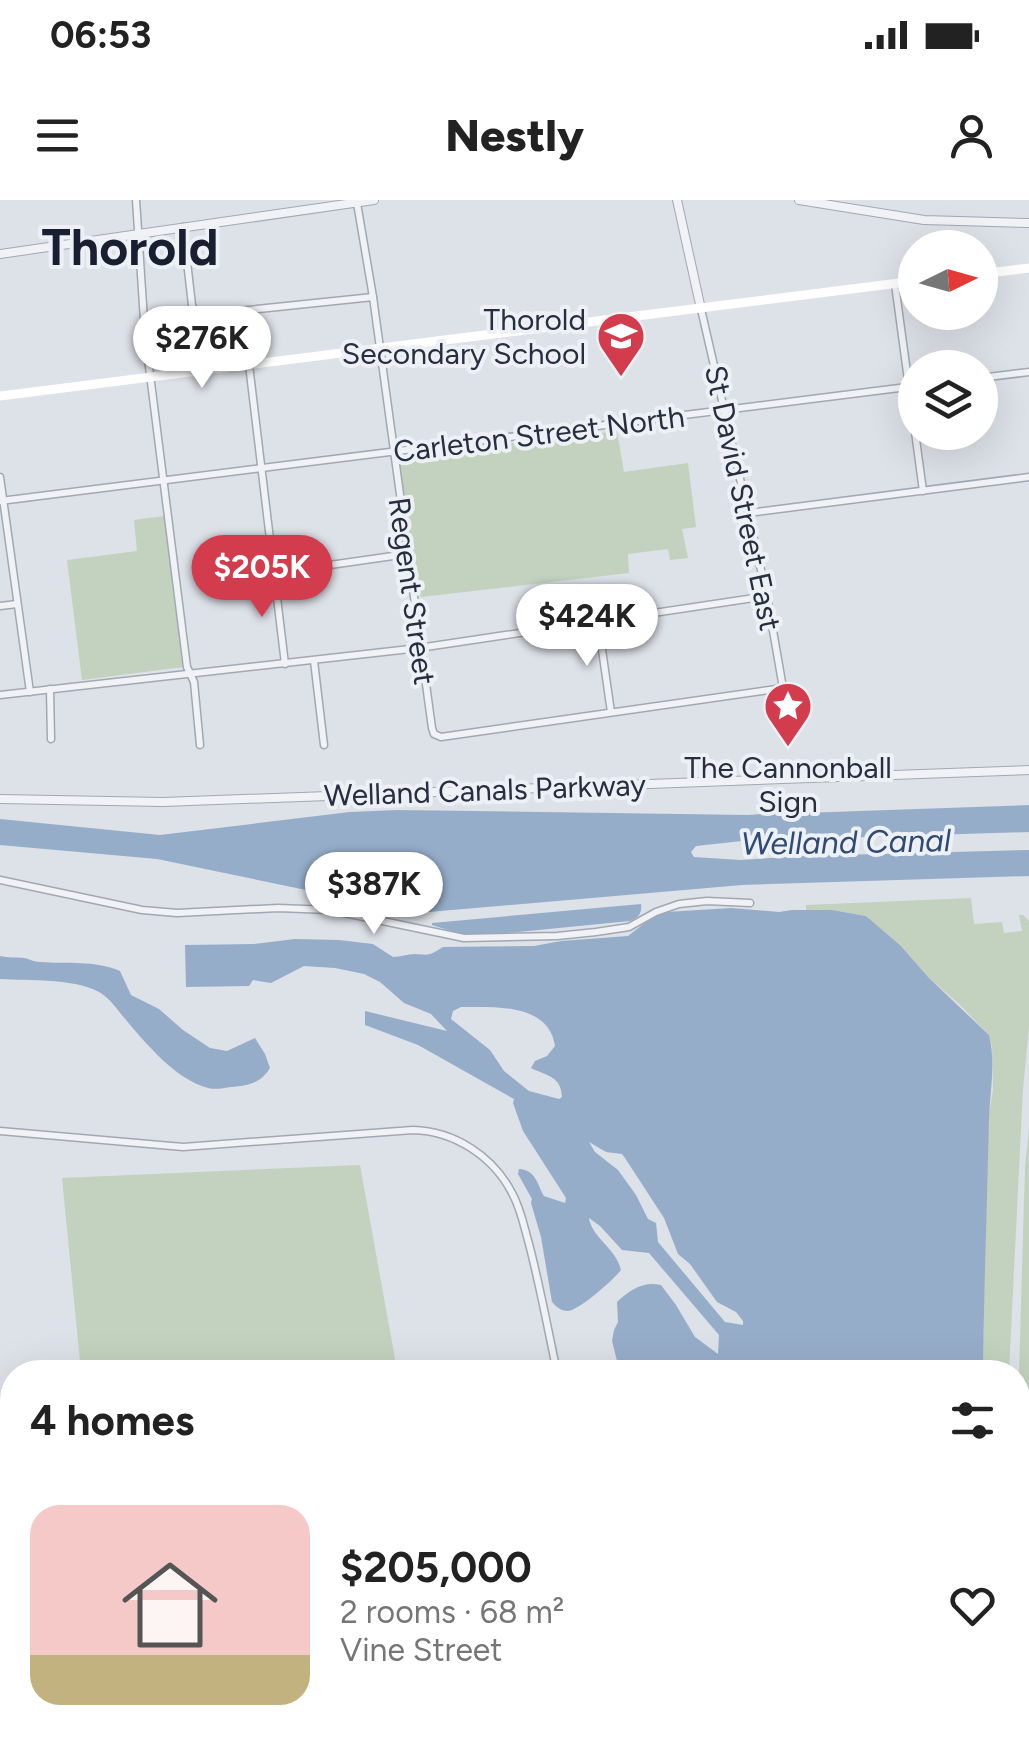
<!DOCTYPE html>
<meta charset="utf-8">
<style>
:root{--surface:#fff;--page:#f2f2f2;--text:#222;--muted:#767676;--accent:#d33c4c}
body{margin:0;font-family:Figtree,sans-serif;background:var(--page);color:var(--text);height:100vh;display:flex;flex-direction:column;font-size:38px;white-space:nowrap}
*{box-sizing:border-box;margin:0}
p{font-size:32px;color:var(--muted)}
.icon{flex:none;width:55px;height:55px;fill:none;stroke:currentColor;stroke-width:2;stroke-linecap:round;stroke-linejoin:round}
.map{position:relative;flex:1;overflow:hidden}
.side{position:absolute;left:0px;top:1160px;width:1030px;height:392px;display:flex;flex-direction:column;background:var(--surface);border-radius:40px 40px 0 0;box-shadow:0 10px 40px #0002}
.side>*{flex:none}
.needle{width:65px;rotate:85deg}
.buttons{position:absolute;left:898px;top:30px;display:grid;gap:20px}
.buttons a{display:grid;place-items:center;width:100px;height:100px;border-radius:50%;background:var(--surface);box-shadow:0 10px 40px #0002;font-size:50px}
.price{position:absolute;translate:-50% -85px;padding:0 22px;border-radius:35px;background:#fff;color:#222;font-size:32px;line-height:65px;filter:drop-shadow(0 2px 5px #0008)}
.price::after{content:'';position:absolute;left:50%;top:60px;width:30px;height:22px;margin-left:-15px;background:inherit;clip-path:polygon(0 0,100% 0,50% 100%)}
.price.active{background:var(--accent);color:#fff}
ul{padding:0;list-style:none}
li{display:flex;align-items:center;gap:30px;height:250px;padding:0 30px}
li span{display:grid;place-items:center;flex:none;width:280px;height:200px;border-radius:30px;color:#555}
li>.icon{margin-inline-start:auto}
span .icon{width:120px;height:120px;fill:#fffc;stroke-width:1}
li b{font-size:42px}
h2{display:flex;justify-content:space-between;align-items:center;height:120px;padding:0 30px;font-size:42px}
.status{display:flex;justify-content:space-between;align-items:center;height:70px;padding:0 50px;background:var(--surface);direction:ltr}
.status svg{height:28px;fill:currentColor}
header{display:flex;justify-content:space-between;align-items:center;height:130px;padding:0 30px;background:var(--surface);font-size:45px;font-weight:800}
.map>svg:first-child{display:block}
.green{fill:#c2d2be}
.water{fill:#96adca;fill-rule:evenodd}
.lines{fill:none;stroke-linecap:round;stroke-linejoin:round}
.minor-casing{stroke:#a2a8b2;stroke-width:9}
.tertiary-casing{stroke:#a2a8b2;stroke-width:10}
.minor{stroke:#f0f2f6;stroke-width:6}
.tertiary{stroke:#f0f2f6;stroke-width:8}
.secondary{stroke:#fff;stroke-width:9}
.labels{text-anchor:middle;dominant-baseline:central;stroke-width:8;stroke-linejoin:round;paint-order:stroke}
.poi-label{font-size:30px;fill:#262e3f;stroke:#edf0f5;text-anchor:end}
.street-label{font-size:30px;fill:#262e3f;stroke:#edf0f5}
.water-label{font-size:32px;font-style:italic;fill:#2f4b74;stroke:#edf0f5}
.town-label{font-size:50px;font-weight:bold;fill:#191f30;stroke:#edf0f5}
</style>
<div class="status"><b>06:53</b><svg viewBox="0 0 49 12"><path d="M0 12V9h3v3zM5 12V6h3v6zM10 12V3h3v9zM15 12V0h3v12zM26 1h20v11H26zM47 4h2v5h-2z"/></svg></div>
<header><svg class="icon" aria-label="menu" viewBox="0 0 24 24"><path d="M4 6h16M4 12h16M4 18h16"/></svg>Nestly<svg class="icon" aria-label="person" viewBox="0 0 24 24"><circle cx="12" cy="8" r="4"/><path d="M4 21q1-7 8-7t8 7"/></svg></header>
<div class="map">
<svg width="1029" height="1551" viewBox="0 0 1029 1551">
<rect width="100%" height="100%" fill="#dde1e8"/>
<g class="green">
<polygon points="617,231 624,272 688,263 696,327 682,329 688,358 670,360 668,349 628,354 629,373 421,397 398,265 407,255"/>
<polygon points="164,316 183,467 82,480 67,360 137,351 134,320"/>
<polygon points="971,698 974,724 1002,722 1004,733 1022,731 1019,715 1023,715 1029,721 1029,826 1023,889 1009,1172 983,1172 986,986 989,914 993,890 992,847 989,835 959,804 929,778 900,745 866,716 832,710 806,710 806,705"/>
<polygon points="1029,928 1029,1354 1018,1328 1018,1209 1025,967"/>
<polygon points="360,965 397,1170 399,1172 81,1172 62,978"/>
<polygon points="1018,1351 1029,1375 1029,1499 1018,1513 1018,1470 1026,1453 1020,1424 1018,1420"/>
<polygon points="281,1540 506,1540 507,1551 283,1551"/>
</g>
<g class="water">
<polygon points="1029,605 1029,632 803,639 801,641 785,642 785,640 742,641 696,646 691,652 694,657 741,660 801,656 1029,650 1029,676 742,685 417,713 157,659 0,645 0,619 160,635 350,612 398,610 749,615 800,611 803,613"/>
<path d="M641,704C642,713 639,718 630,721L498,734H460L432,725V723Z"/>
<path d="M731,708L779,712L792,710H832L866,716L900,745L929,778L989,835C996,863 990,891 989,919C987,1004 984,1088 983,1172H610L617,1161L612,1141L614,1130L618,1122L617,1102C630,1090 643,1081 661,1085L676,1105L695,1137L718,1154L719,1135L649,1053L622,1050L600,1026L589,1018C592,1038 616,1048 621,1070C613,1080 579,1111 567,1111C559,1110 557,1107 552,1102L541,1037L531,1003L532,999L518,974L519,969C536,970 537,984 544,996L565,1003L566,998L523,931L513,903L514,899L418,845L365,825V811L447,831L431,814L404,803L380,782L364,774L335,768L304,766L271,783L253,780L249,786L186,787L185,745L254,744L295,739L339,740L373,744L393,757C400,757 408,754 415,754C430,755 429,756 443,747L534,746L561,741L628,736L655,715L666,712ZM461,807C494,807 549,803 555,846L547,856L535,861L531,868C547,876 561,876 562,897L559,899L529,891L504,871L490,850L451,819L453,811ZM589,942L606,952L622,954L625,958L664,1018L678,1054L690,1064L717,1102L736,1112L743,1121V1125L725,1122L658,1042L656,1023L648,1019L636,995L618,970L595,952Z"/>
<path d="M0,756C8,758 16,757 24,758C30,759 34,762 40,762C68,764 94,760 120,771L131,795L159,809L183,830L210,848L227,851L255,838L265,854L270,868C261,883 248,886 231,887C224,888 215,890 208,888C174,879 143,840 121,814C114,805 109,798 99,792C73,778 30,781 0,779Z"/>
<polygon points="843,1540 959,1540 948,1551 845,1551"/>
</g>
<g class="lines">
<g class="minor-casing">
<g id="minor">
<polyline points="136,0 145,135 187,467 194,482 200,545"/>
<polyline points="357,3 373,97 432,528 434,534 441,537 783,488 767,396 701,109"/>
<polyline points="183,27 192,105 196,113 200,115 373,97"/>
<polyline points="895,84 923,291"/>
<polyline points="249,165 285,464"/>
<polyline points="980,178 1029,172"/>
<polyline points="0,277 30,492"/>
<polyline points="0,301 915,186"/>
<polyline points="748,313 1029,277"/>
<polyline points="274,373 407,354"/>
<polyline points="0,406 17,404"/>
<polyline points="598,422 611,512"/>
<polyline points="314,461 324,545"/>
<polyline points="50,489 51,539"/>
<polyline points="0,495 419,448 767,396"/>
<polyline points="0,680 142,710 177,713 278,708 330,710 464,738 557,736 596,732 629,727 656,712 679,704 707,701 750,703"/>
<path d="M0,931L183,947L413,930C454,931 493,956 512,993C521,1009 524,1027 529,1044C540,1086 548,1130 557,1172"/>
<polyline points="0,1319 12,1317"/>
<polyline points="225,1540 226,1551"/>
<polyline points="821,1540 831,1548"/>
</g>
</g>
<g class="tertiary-casing">
<g id="tertiary">
<polyline points="677,0 701,109"/>
<polyline points="799,0 924,20 1029,23"/>
<polyline points="0,54 374,0"/>
<polyline points="0,599 163,602 1029,570"/>
</g>
</g>
<use href="#minor" class="minor"/>
<use href="#tertiary" class="tertiary"/>
<g class="secondary">
<polyline points="980,74 1029,68"/>
<polyline points="0,196 915,81"/>
</g>
</g>
<defs>
<g id="school-pin" transform="scale(2.5)"><path d="M0 17L-7.5 6A9.5 9.5 0 1 1 7.5 6Z" fill="#d33c4c" stroke="#edf0f5"/><path d="M0-5L7-2L0 1L-7-2ZM-4 1L0 2.5L4 1V4Q0 6-4 4Z" fill="#fff"/></g>
<g id="sight-pin" transform="scale(2.5)"><path d="M0 17L-7.5 6A9.5 9.5 0 1 1 7.5 6Z" fill="#d33c4c" stroke="#edf0f5"/><path d="M0-6L1.8-2.2L6-1.7L2.9 1.2L3.7 5.4L0 3.3L-3.7 5.4L-2.9 1.2L-6-1.7L-1.8-2.2Z" fill="#fff"/></g>
</defs>
<g fill-rule="evenodd">
<use href="#school-pin" x="621" y="136"/>
<use href="#sight-pin" x="788" y="506"/>
</g>
<g class="labels">
<g class="poi-label">
<text x="586" y="119">Thorold<tspan x="586" dy="34">Secondary School</tspan></text>
<text x="788" y="567" text-anchor="middle">The Cannonball<tspan x="788" dy="34">Sign</tspan></text>
</g>
<g class="street-label">
<text transform="translate(539 234) rotate(-7)">Carleton Street North</text>
<text transform="translate(743 298) rotate(78)">St David Street East</text>
<text transform="translate(412 391) rotate(82)">Regent Street</text>
<text transform="translate(485 590) rotate(-2)">Welland Canals Parkway</text>
</g>
<g class="water-label">
<text transform="translate(846 642) rotate(-1)">Welland Canal</text>
</g>
<g class="town-label">
<text x="130" y="47">Thorold</text>
</g>
</g>
</svg>
<div class="buttons">
<a><svg class="needle" viewBox="-14 -14 28 28"><path d="M0-13l5 13h-10z" fill="#e53935"/><path d="M0 13l5-13h-10z" fill="#767676"/></svg></a>
<a><svg class="icon" aria-label="layers" viewBox="0 0 24 24"><path d="M12 4l9 5-9 5-9-5zM3 14l9 5 9-5"/></svg></a>
</div>
<b class="price" style="left:202px;top:191px">$276K</b>
<b class="price active" style="left:262px;top:420px">$205K</b>
<b class="price" style="left:587px;top:469px">$424K</b>
<b class="price" style="left:374px;top:737px">$387K</b>
<section class="side">
<h2>4 homes<svg class="icon" aria-label="filters" viewBox="0 0 24 24"><path d="M4 7h16M4 17h16"/><circle cx="9" cy="7" r="2"/><circle cx="15" cy="17" r="2"/></svg></h2>
<ul>
<li><span style="background:linear-gradient(#f6c9c9 75%,#c2b280 0)"><svg class="icon" aria-label="home" viewBox="0 0 24 24"><path d="M3 11l9-7 9 7M6 9v11h12V9"/></svg></span><div><b>$205,000</b><p>2 rooms · 68 m²</p><p>Vine Street</p></div><svg class="icon" aria-label="heart" viewBox="0 0 24 24"><path d="M12 20l-8-8c-3-5 5-10 8-4 3-6 11-1 8 4z"/></svg></li>
</ul>
</section>
</div>
